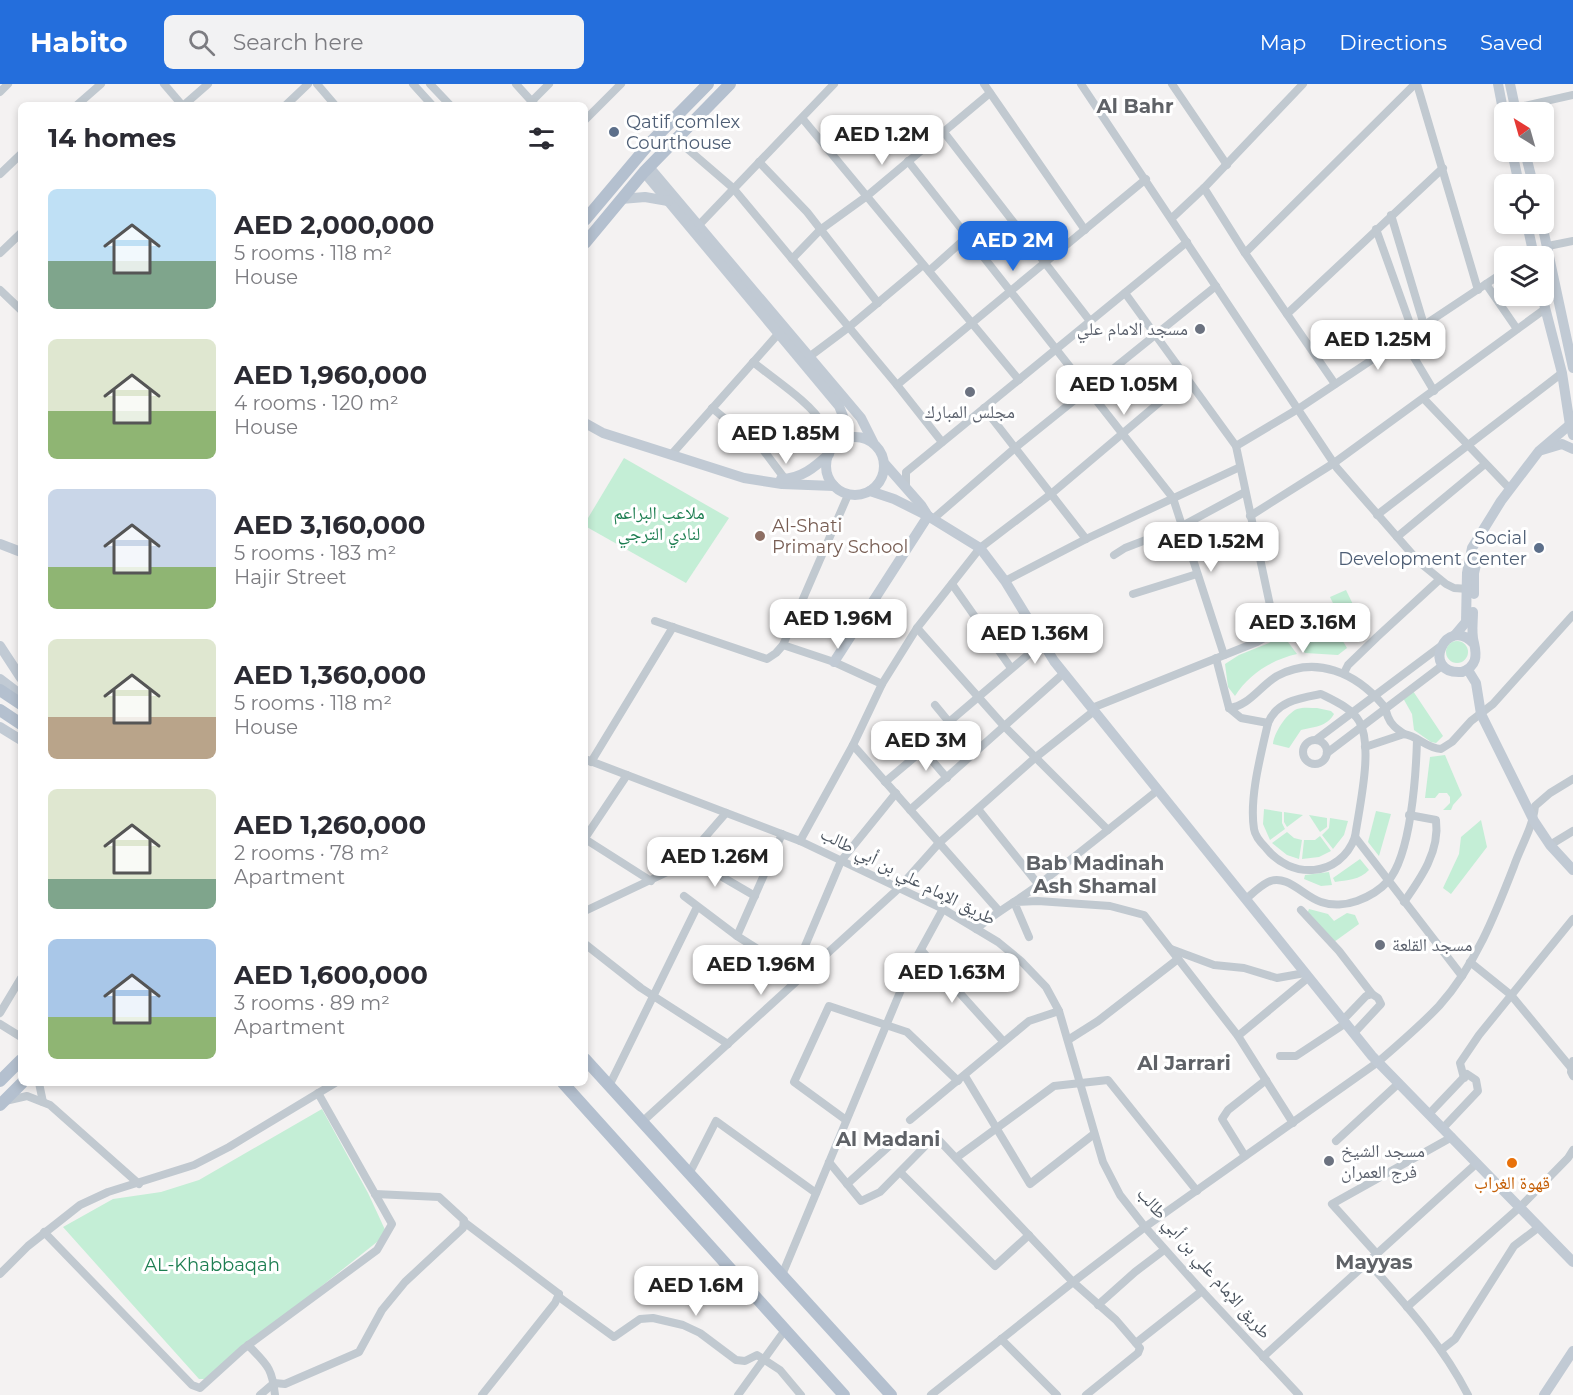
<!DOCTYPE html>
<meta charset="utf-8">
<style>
:root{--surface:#fff;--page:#f2f2f3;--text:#2b2b33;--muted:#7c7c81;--accent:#246edc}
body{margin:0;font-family:Montserrat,"Noto Naskh Arabic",sans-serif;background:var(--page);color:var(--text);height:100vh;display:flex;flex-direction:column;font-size:22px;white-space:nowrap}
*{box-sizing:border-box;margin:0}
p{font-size:20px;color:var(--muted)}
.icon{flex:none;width:33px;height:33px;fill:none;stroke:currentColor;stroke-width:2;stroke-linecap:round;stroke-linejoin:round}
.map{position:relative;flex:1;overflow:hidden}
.details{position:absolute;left:18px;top:18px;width:570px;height:984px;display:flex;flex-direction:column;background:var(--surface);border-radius:9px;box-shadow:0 3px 9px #0003}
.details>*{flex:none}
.needle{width:39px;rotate:323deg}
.controls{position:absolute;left:1494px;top:18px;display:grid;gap:12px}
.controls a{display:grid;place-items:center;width:60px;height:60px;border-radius:9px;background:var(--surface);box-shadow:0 3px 9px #0003;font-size:30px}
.price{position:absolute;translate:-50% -51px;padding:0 14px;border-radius:12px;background:#fff;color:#222;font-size:20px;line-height:39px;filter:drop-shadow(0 2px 3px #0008)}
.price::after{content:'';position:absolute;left:50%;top:36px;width:18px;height:14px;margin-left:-9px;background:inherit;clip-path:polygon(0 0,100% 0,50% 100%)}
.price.selected{background:var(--accent);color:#fff}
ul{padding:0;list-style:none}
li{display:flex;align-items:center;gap:18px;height:150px;padding:0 30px}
li span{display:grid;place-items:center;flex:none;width:168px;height:120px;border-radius:9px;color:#555}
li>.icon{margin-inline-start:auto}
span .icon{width:72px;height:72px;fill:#fffc;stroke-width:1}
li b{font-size:26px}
h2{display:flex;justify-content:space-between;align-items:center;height:72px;padding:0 30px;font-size:26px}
header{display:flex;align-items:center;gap:36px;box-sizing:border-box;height:84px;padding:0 30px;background:var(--accent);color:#fff}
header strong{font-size:28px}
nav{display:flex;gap:33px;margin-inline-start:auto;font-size:21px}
.search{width:420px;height:54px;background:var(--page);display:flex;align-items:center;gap:15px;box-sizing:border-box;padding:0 21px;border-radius:9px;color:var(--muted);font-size:22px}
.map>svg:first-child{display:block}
.green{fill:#c4eed6}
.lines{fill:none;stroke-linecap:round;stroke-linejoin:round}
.street{stroke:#c1c9d0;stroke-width:8}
.secondary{stroke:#c1cad4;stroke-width:10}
.primary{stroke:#b4c0cf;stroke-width:12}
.service-dot{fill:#5c6f8a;stroke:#fff;stroke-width:2}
.worship-dot{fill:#6b7280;stroke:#fff;stroke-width:2}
.education-dot{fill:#8d6e63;stroke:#fff;stroke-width:2}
.food-dot{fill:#e8710a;stroke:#fff;stroke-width:2}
.labels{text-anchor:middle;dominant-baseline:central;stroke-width:6;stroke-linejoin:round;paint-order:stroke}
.service-label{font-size:18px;fill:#4e5e75;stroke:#fff;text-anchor:start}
.worship-label{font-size:18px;fill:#5b616d;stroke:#fff;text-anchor:start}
.park-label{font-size:18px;fill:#1d7e51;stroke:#fff}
.education-label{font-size:18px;fill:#785e54;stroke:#fff;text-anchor:start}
.street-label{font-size:18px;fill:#4b545f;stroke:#fff}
.food-label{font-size:18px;fill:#c56008;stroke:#fff}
.neighbourhood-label{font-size:20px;font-weight:bold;fill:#5f6267;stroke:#fff}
</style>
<header>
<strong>Habito</strong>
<div class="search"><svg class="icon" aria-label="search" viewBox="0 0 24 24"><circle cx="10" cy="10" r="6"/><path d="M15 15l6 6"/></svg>Search here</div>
<nav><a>Map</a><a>Directions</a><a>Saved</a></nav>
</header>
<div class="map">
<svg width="1573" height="1311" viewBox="0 0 1573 1311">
<rect width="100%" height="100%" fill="#f4f2f2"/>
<g class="green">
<polygon points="624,374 729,434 686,499 585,442 585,439"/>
<polygon points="1346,506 1360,535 1344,542 1330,513"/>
<polygon points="1298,524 1316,544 1297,558 1286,544 1286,536"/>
<polygon points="1332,539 1347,564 1338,571 1305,569 1300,563"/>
<path d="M1282,550L1297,570C1271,576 1249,590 1235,612L1228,603L1225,580L1239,571L1269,559Z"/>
<circle cx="1457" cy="568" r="11"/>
<polygon points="1413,607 1443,652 1436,659 1431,658 1414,646 1412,630 1403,614"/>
<path d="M1317,624L1331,627L1334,630C1327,643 1313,643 1301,646L1289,664L1273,660C1274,649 1286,630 1297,625C1303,623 1311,624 1317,624Z"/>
<polygon points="1445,671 1462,711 1453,721 1451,726 1443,726 1450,719 1450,713 1447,709 1439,709 1435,714 1425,714 1430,673"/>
<polygon points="1264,725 1282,728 1282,739 1285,745 1270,756 1263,740"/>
<polygon points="1376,727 1391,730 1379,772 1368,758"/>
<polygon points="1284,728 1303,731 1287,743 1284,738"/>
<polygon points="1309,731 1327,734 1327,743 1320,748"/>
<polygon points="1330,734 1348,737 1344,751 1333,765 1322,751 1329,744"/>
<polygon points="1481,736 1487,763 1451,810 1443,804 1459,770 1461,753"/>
<polygon points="1287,748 1294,754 1302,756 1299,775 1287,771 1272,759"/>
<polygon points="1320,752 1331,767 1319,773 1302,775 1304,756 1315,756"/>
<path d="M1360,775L1369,786C1360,796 1347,796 1335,798L1333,794Z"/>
<polygon points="1329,788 1332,801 1321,802 1304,795 1305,791"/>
<polygon points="1309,825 1328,830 1334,837 1347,829 1355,831 1359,840 1334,858 1307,830"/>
<polygon points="322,1025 368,1109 387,1150 205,1295 199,1295 63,1143 113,1115 161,1108 199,1096"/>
</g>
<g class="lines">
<g class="street">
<polyline points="164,0 182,21"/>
<polyline points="317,0 335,21"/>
<polyline points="413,0 432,21"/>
<polyline points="430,0 450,21"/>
<polyline points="516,0 535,21"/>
<polyline points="984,0 1085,146"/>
<polyline points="1081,0 1337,384 1419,478 1446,500 1454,504 1468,505"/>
<polyline points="1172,0 1227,81"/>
<polyline points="1417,0 1478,206"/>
<polyline points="0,8 8,0"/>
<polyline points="532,17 549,0"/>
<polyline points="77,21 101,0"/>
<polyline points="184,21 208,0"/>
<polyline points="286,21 308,0"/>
<polyline points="1515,24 1573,11"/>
<polyline points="802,34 1019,296"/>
<polyline points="585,36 621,0"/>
<polyline points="943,47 1090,237"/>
<polyline points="676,55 733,104 897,301 942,358"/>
<polyline points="908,77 1173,414 1224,571"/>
<polyline points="759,78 807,128 878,219"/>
<polyline points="0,90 21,70"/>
<polyline points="1204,104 1245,169 1335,300"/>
<polyline points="1391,131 1424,241"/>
<polyline points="1172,134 1204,104 1303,0"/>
<polyline points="699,141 834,0"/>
<polyline points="1376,145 1413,248"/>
<polyline points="1548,162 1573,157"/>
<polyline points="0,169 21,149"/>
<polyline points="1245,169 1415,0"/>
<polyline points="792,175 820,146 867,112 990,9"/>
<polyline points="929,187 967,153"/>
<polyline points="1486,200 1517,245"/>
<polyline points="0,206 21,226"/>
<polyline points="1287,230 1443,84"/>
<polyline points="1403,255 1434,307"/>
<polyline points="809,273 849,243 923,181"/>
<path d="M753,278C771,293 814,321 822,340"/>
<polyline points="897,301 1146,95"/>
<polyline points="1424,315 1510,405"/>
<polyline points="712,324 764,367 785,395"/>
<polyline points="984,324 1086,455"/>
<polyline points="1236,362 1298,325 1504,188"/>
<polyline points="671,371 779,249"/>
<polyline points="906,404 906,388 1187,158"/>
<polyline points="1377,431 1562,289"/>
<polyline points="1250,432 1334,379 1545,225"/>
<polyline points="933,435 1015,364 1216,202"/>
<polyline points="1397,453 1485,380"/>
<polyline points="1114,471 1125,464 1182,442 1245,408"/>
<polyline points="1005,497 1086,455 1240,383"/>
<polyline points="952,500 1011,584"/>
<polyline points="1133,510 1197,490"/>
<polyline points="655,537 767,575 776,569 783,561 848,411"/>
<polyline points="917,544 1004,642 1108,746"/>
<polyline points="783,561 834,578 882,600"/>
<polyline points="1216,574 1229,624 1241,634 1268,639"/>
<polyline points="1344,589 1348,581 1377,553 1439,496"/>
<path d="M1321,610C1335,617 1351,624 1359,637C1374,662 1359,724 1355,753C1340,794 1291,796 1266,764C1261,759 1255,752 1254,745C1249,714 1261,670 1268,639C1277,617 1300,614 1321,610Z"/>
<polyline points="935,621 949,638"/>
<polyline points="1092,624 1257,558 1271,550 1274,540 1236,362 1125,209"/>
<path d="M1229,624C1249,622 1260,602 1277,592C1316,571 1356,589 1383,621C1386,625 1386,628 1388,633C1391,641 1397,645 1404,650"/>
<polyline points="1317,655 1441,562"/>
<circle cx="1315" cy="668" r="12"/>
<polyline points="853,661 999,827"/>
<path d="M1365,663L1404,650C1418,652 1426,664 1441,665L1452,658L1471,637L1493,620L1573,531"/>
<polyline points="923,666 947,694"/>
<polyline points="1327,669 1443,581"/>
<polyline points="585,675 800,757 943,825 998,858 1021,877 1046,903 1059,927 1103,1078 1120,1111 1145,1143 1202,1207 1299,1311"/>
<polyline points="591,678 673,543"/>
<polyline points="885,698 923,666 949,638 1043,558"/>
<polyline points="978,725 1038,800"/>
<polyline points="910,726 1064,589"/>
<polyline points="1355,753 1462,892"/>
<polyline points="585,754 627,691"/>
<polyline points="585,755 651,797"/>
<polyline points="800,757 853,661 882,600 917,544 980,464 1051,410 1187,295"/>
<polyline points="1550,761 1573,747"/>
<polyline points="688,773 755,812"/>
<polyline points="684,812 737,852 794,888 796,892"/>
<path d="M1246,815C1253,809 1260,802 1268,798C1287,789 1304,813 1321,818C1332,822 1346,821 1357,817C1368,813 1380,806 1388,797C1411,771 1416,691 1417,656"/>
<path d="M1404,818C1421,794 1440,767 1436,736L1409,731"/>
<polyline points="1301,826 1339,867 1372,910"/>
<polyline points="585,827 680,782 726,729"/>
<path d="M976,845C995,829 1017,817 1037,802C1078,770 1118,738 1158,706"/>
<polyline points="737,852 782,750"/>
<polyline points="1029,853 1014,818 1038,817 1110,822 1144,831 1238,952 1293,1039"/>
<polyline points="585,860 641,904 728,960"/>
<polyline points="1171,865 1214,881 1244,884 1277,894 1305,889"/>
<polyline points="921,866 1003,957"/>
<polyline points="1470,878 1511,911 1572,985"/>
<polyline points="794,888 841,777 896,709"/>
<polyline points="0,929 21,894"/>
<polyline points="1343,936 1366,912 1372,910 1378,914 1381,920 1354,949"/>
<polyline points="0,940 21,953"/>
<polyline points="1238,952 1309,893"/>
<polyline points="1068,956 1098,937 1178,875"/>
<polyline points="1280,972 1296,972 1346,939"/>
<polyline points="1573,977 1571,988 1573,992"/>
<polyline points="965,992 1030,1100 1094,1050"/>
<polyline points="1464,994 1460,979 1479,951 1573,835"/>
<polyline points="39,999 43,1018"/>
<polyline points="609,1002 697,823"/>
<polyline points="5,1017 27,1012 50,1021 139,1100"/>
<polyline points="1429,1030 1467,990 1476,996 1478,1007 1443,1044"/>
<polyline points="846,1036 794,998 829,922 907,948 958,997"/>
<polyline points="910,1036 1029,937 1059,927"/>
<polyline points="642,1038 898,805 939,759 1036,673 1094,627"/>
<polyline points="1336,1057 1399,999"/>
<polyline points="1245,1072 1222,1035 1228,1026 1266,996"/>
<polyline points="956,1074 1054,1002 1108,996 1197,1107"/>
<polyline points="829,1078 861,1117 880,1108 935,1052 1073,1198 1116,1236 1140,1264 1138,1269 1086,1311"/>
<polyline points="900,1088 995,1182 1029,1151"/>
<polyline points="689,1090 716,1037 816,1109"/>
<polyline points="847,1100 898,1054"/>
<polyline points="464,1138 559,1210 555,1219 482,1311"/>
<polyline points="44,1148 192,1301 200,1304 243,1265 377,1166 392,1140 318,1009"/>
<polyline points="1376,1169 1332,1120 1452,1053"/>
<path d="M1367,1177C1404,1219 1442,1260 1468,1311"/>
<polyline points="0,1190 28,1162 80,1121 108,1108 194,1081 229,1063 335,999"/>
<polyline points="782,1191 908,889 943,825"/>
<polyline points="559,1210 559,1213 614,1253 640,1235 653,1234 683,1241 700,1249 736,1276 745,1277 757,1271 780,1286 801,1311"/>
<polyline points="1098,1221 1135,1188 1164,1166"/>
<polyline points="1407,1223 1520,1123 1568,1074 1573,1066"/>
<polyline points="1001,1255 1057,1311"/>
<polyline points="1136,1259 1202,1207"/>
<path d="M248,1261C267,1281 272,1283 275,1311"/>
<polyline points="1441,1266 1455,1255 1514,1162 1539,1143"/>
<polyline points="1263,1273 1477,1079"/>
<polyline points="260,1311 274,1299 285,1300 359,1268 382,1226 405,1198 463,1144 464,1136 439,1113 375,1110"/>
<polyline points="738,1311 785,1246"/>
<path d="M931,1311L1073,1198L1145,1143L1378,978C1399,960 1420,942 1439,922C1475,882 1495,831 1514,782C1521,762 1533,743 1535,722L1550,709L1573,695"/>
</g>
<g class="secondary">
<polyline points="1498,0 1504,31"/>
<polyline points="1510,0 1516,28"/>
<polyline points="1512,68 1519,100"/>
<polyline points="1525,68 1533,100"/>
<polyline points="649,83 861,334 873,358"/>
<polyline points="644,88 839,322 845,337 845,354"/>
<polyline points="621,115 645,113 668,117"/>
<polyline points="1527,140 1534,172"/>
<polyline points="1542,140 1573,284"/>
<polyline points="1542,212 1562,289 1570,341 1573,351"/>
<polyline points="585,339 603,349 744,394 782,400 834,402"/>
<circle cx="855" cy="382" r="29"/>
<polyline points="1542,366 1562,360 1573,365"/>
<polyline points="885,380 921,421 928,432"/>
<path d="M781,395C801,395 815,383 829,370"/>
<polyline points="870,407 894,415 928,432 980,464 1005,497 1054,577 1372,972 1573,1178"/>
<polyline points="0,460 21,468"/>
<polyline points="1474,510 1474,489 1478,472"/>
<path d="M1473,528C1473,538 1471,550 1474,559C1477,572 1477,582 1462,588C1419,591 1446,529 1474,560"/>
<polyline points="1455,551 1466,538 1467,489 1472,464 1501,417 1539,367 1573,338"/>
<polyline points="0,562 21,594"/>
<polyline points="834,578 928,432"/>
<polyline points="1468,586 1476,599 1481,630 1534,737 1550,761 1573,786"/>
<polyline points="0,595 21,611"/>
<polyline points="0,643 21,656"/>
<polyline points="1544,1311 1573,1267"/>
</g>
<g class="primary">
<polyline points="585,136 649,60 708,0"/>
<polyline points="585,159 644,88 730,0"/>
<polyline points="0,606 21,620"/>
<polyline points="0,626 21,640"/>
<polyline points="585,975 891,1311"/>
<polyline points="0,997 21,976"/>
<polyline points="563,999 844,1311"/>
<polyline points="0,1021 22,999"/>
</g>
</g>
<g class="service-dot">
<circle cx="614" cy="48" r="6"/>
<circle cx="1539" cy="464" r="6"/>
</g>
<g class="worship-dot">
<circle cx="1200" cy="245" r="6"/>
<circle cx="970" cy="308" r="6"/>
<circle cx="1380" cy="861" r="6"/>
<circle cx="1329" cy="1077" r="6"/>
</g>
<circle class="education-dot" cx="760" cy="452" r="6"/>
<circle class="food-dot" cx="1512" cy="1079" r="6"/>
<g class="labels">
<g class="service-label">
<text x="626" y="38">Qatif comlex<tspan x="626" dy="21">Courthouse</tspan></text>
<text x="1527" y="454" text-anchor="end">Social<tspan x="1527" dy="21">Development Center</tspan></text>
</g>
<g class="worship-label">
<text x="1188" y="245" text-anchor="end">مسجد الامام علي</text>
<text x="970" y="328" text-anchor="middle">مجلس المبارك</text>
<text x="1392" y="861">مسجد القلعة</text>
<text x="1341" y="1067">مسجد الشيخ<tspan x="1341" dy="21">فرج العمران</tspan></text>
</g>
<g class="park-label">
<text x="659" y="429">ملاعب البراعم<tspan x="659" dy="21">لنادي الترجي</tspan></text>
<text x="212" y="1181">AL-Khabbaqah</text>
</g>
<g class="education-label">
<text x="772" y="442">Al-Shati<tspan x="772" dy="21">Primary School</tspan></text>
</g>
<g class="street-label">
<text transform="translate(908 792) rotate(27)">طريق الإمام علي بن أبي طالب</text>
<text transform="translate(1204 1179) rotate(49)">طريق الإمام علي بن أبي طالب</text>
</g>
<g class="food-label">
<text x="1512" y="1099">قهوة الغراب</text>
</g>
<g class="neighbourhood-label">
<text x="1135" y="22">Al Bahr</text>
<text x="1095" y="779">Bab Madinah<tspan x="1095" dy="23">Ash Shamal</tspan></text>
<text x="1184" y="979">Al Jarrari</text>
<text x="888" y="1055">Al Madani</text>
<text x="1374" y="1178">Mayyas</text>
</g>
</g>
</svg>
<div class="controls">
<a><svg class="needle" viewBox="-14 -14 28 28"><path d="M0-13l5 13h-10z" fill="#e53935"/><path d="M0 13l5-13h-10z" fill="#7c7c81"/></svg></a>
<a><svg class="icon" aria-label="locate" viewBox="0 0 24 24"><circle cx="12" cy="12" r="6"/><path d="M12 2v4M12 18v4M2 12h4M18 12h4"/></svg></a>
<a><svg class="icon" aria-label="layers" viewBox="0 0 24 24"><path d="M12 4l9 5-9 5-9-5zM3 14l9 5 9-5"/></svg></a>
</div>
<b class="price" style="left:882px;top:82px">AED 1.2M</b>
<b class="price selected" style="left:1013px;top:188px">AED 2M</b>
<b class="price" style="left:1378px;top:287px">AED 1.25M</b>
<b class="price" style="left:1124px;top:332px">AED 1.05M</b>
<b class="price" style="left:786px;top:381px">AED 1.85M</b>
<b class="price" style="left:1211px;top:489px">AED 1.52M</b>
<b class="price" style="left:838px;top:566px">AED 1.96M</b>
<b class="price" style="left:1303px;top:570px">AED 3.16M</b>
<b class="price" style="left:1035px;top:581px">AED 1.36M</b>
<b class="price" style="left:926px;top:688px">AED 3M</b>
<b class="price" style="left:715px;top:804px">AED 1.26M</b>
<b class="price" style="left:761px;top:912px">AED 1.96M</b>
<b class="price" style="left:952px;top:920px">AED 1.63M</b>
<b class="price" style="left:696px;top:1233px">AED 1.6M</b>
<section class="details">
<h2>14 homes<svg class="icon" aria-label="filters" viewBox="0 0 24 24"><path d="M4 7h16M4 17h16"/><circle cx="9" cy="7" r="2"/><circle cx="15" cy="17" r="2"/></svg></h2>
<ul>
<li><span style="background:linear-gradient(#bfe0f5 60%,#7fa58c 0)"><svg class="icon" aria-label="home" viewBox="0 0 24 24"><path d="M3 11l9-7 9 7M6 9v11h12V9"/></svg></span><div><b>AED 2,000,000</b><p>5 rooms · 118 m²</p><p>House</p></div></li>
<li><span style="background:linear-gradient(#dfe7d0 60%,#8fb573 0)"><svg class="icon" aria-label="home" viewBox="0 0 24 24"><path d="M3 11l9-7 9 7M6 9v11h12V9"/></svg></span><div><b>AED 1,960,000</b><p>4 rooms · 120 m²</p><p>House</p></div></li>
<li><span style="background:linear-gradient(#c9d6e8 65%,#8fb573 0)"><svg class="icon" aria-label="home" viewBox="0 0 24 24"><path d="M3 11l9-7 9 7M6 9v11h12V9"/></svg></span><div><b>AED 3,160,000</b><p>5 rooms · 183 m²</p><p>Hajir Street</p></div></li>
<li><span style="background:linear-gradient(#dfe7d0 65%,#b9a48a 0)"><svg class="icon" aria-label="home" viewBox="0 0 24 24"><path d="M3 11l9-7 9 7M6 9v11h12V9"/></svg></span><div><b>AED 1,360,000</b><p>5 rooms · 118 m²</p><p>House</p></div></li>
<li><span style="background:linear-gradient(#dfe7d0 75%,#7fa58c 0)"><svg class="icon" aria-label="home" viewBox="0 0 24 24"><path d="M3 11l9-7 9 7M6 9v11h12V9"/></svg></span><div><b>AED 1,260,000</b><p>2 rooms · 78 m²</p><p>Apartment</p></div></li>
<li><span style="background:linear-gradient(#a9c7e8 65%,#8fb573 0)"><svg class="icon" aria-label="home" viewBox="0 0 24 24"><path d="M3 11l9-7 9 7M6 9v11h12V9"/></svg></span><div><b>AED 1,600,000</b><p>3 rooms · 89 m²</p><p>Apartment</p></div></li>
</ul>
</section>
</div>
